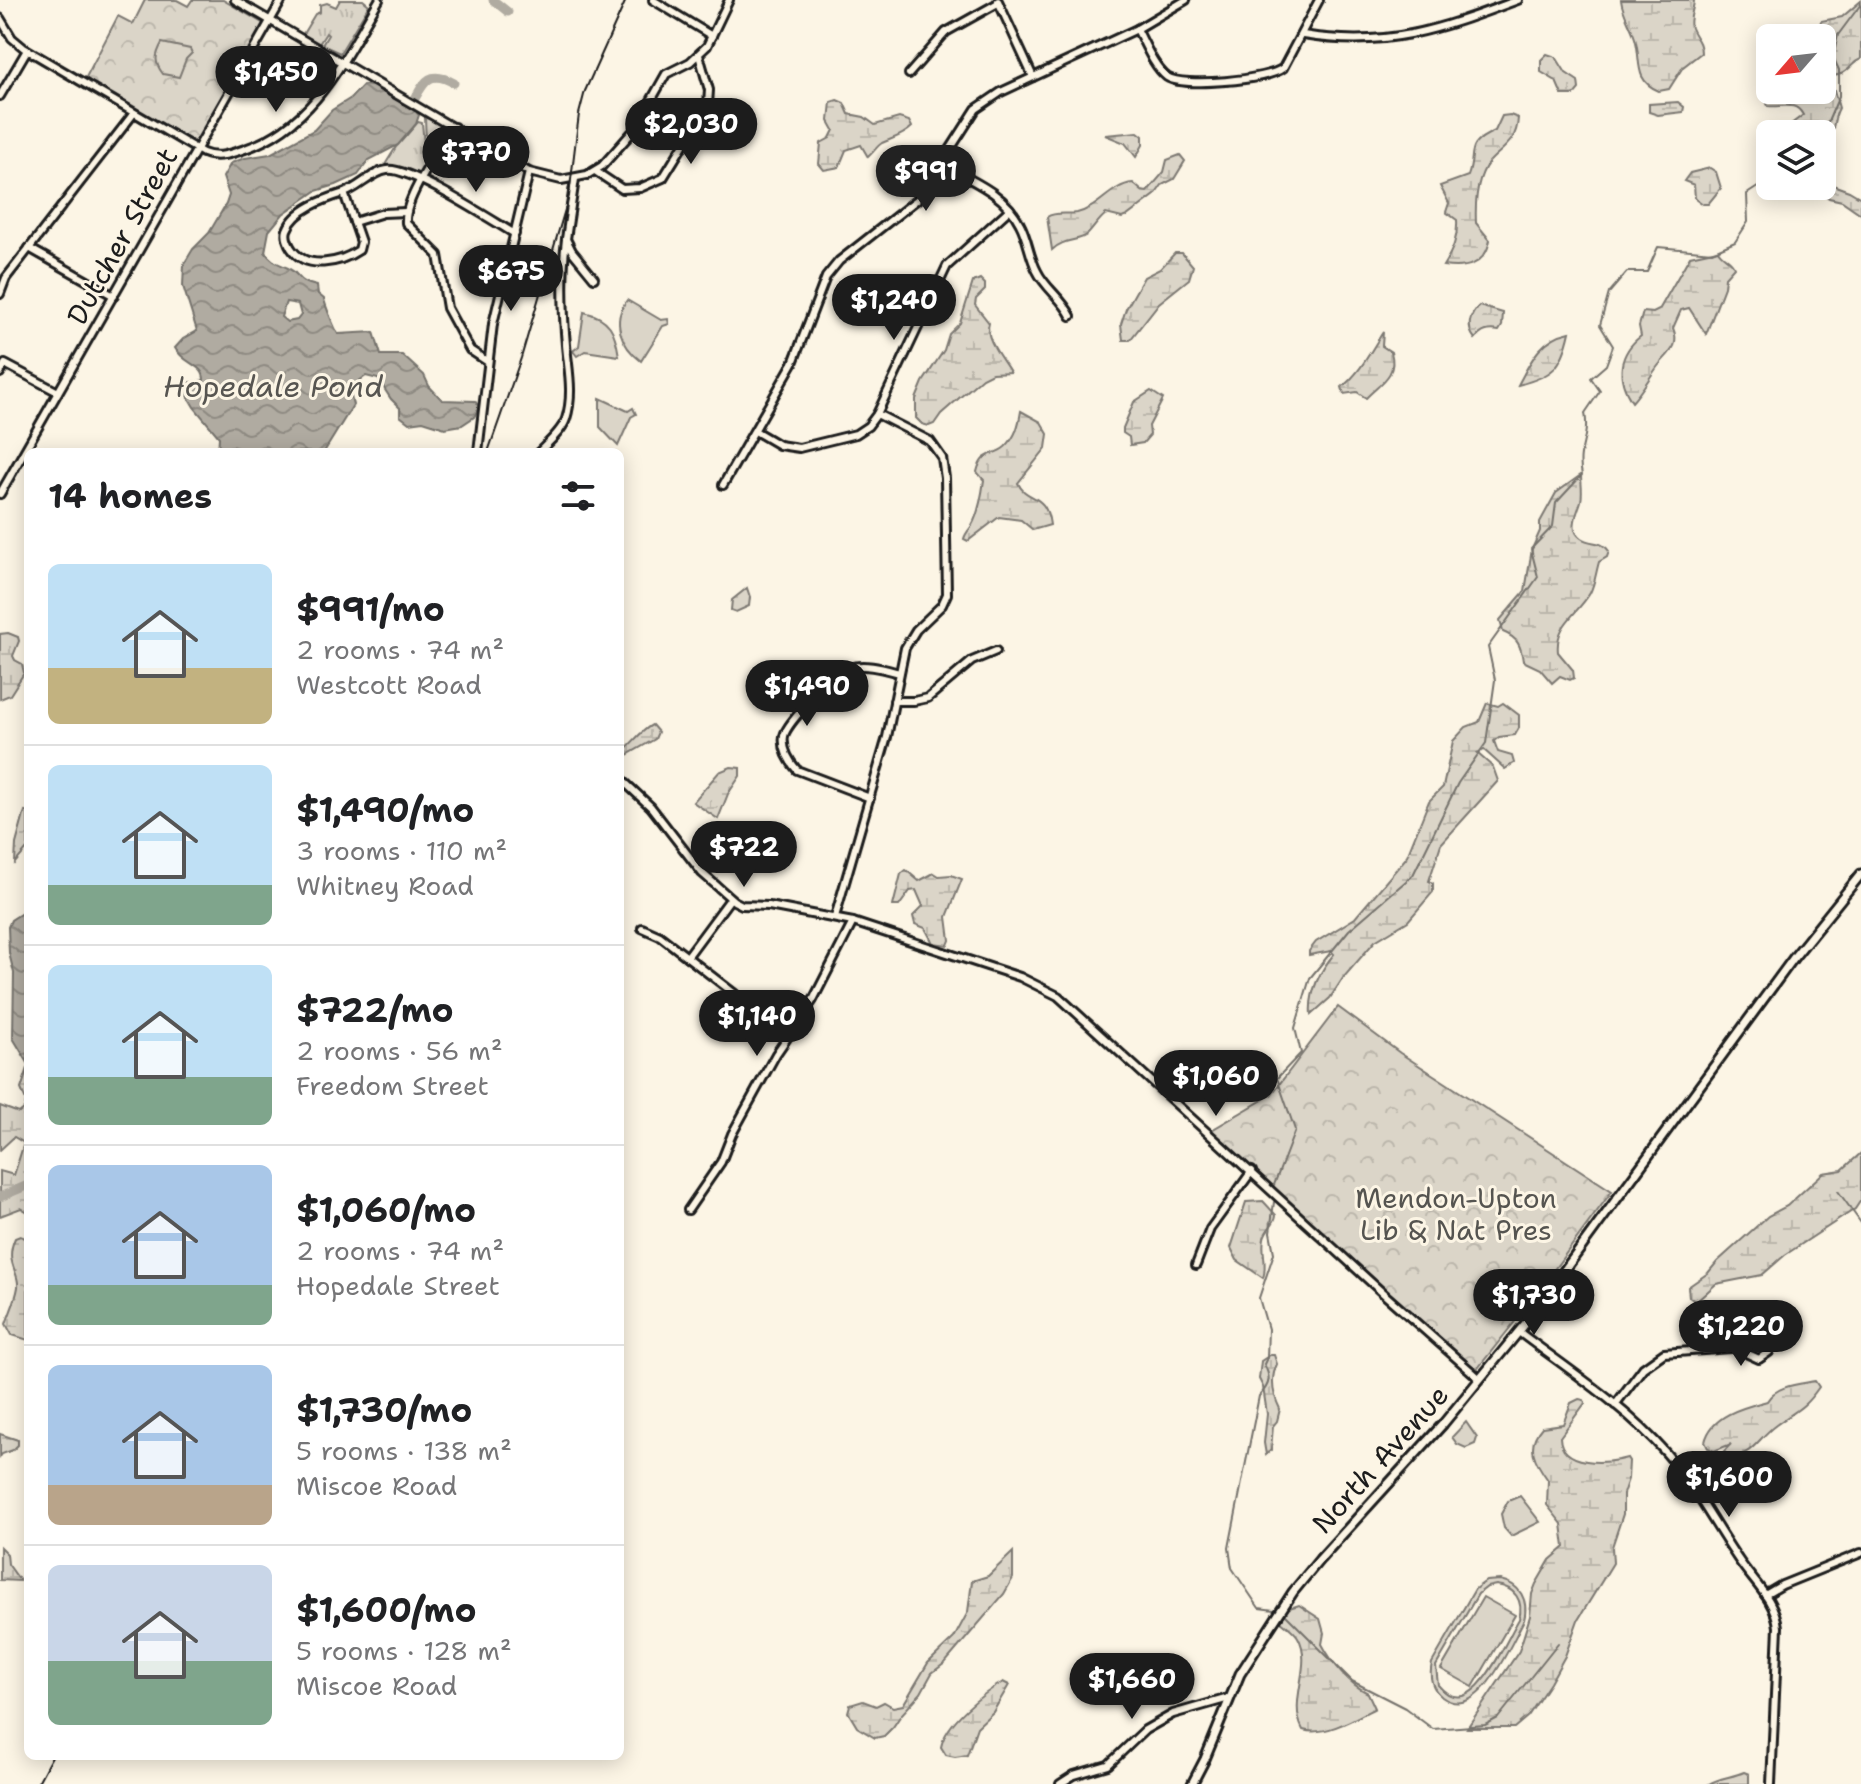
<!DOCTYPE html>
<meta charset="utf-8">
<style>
:root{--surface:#fff;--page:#f2f2f2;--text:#202124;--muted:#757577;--line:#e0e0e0;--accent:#1c1c1c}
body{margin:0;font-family:"Shantell Sans",sans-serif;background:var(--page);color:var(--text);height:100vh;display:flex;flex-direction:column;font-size:30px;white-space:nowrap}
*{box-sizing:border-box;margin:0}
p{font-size:26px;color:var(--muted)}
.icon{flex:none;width:44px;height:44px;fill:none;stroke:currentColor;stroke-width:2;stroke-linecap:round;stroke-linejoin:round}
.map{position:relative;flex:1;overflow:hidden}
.panel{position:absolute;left:24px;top:448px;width:600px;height:1312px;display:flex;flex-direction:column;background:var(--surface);border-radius:12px;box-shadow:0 4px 20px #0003}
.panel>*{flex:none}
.needle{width:52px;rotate:242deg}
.buttons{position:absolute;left:1756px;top:24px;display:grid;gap:16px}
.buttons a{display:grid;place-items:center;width:80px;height:80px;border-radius:12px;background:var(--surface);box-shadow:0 4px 20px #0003;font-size:40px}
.price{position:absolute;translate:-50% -68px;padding:0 18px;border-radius:28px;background:var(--accent);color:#fff;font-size:26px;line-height:52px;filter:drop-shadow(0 2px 4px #0008)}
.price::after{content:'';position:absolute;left:50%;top:48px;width:24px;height:18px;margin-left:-12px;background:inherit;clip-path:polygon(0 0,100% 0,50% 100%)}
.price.active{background:#222;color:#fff}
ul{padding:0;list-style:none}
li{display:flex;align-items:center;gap:24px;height:200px;padding:0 24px}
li+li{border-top:2px solid var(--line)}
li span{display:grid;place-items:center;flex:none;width:224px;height:160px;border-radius:12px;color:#555}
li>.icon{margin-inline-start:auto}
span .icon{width:96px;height:96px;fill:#fffc;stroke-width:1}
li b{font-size:34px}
h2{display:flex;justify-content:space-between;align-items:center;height:96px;padding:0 24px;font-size:34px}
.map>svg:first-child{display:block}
.grass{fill:url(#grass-tufts);stroke:#7c7872;stroke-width:2}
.wetland{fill:url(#wetland-marsh);stroke:#7c7872;stroke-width:2}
.park{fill:url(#park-crowns);stroke:#7c7872;stroke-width:2}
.pitch{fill:#dbd5c8;stroke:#7c7872;stroke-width:2;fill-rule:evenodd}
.water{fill:url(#water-waves);stroke:#75726c;stroke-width:2;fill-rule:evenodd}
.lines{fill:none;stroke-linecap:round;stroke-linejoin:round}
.stream{stroke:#75726c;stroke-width:2}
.river{stroke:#b0aba1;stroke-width:9}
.minor-casing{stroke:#1c1c1c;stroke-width:12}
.major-casing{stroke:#1c1c1c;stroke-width:13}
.minor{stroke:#fcf5e5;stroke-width:6}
.major{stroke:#fcf5e5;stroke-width:7}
.rail{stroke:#1c1c1c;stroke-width:2}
.labels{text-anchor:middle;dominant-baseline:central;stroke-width:6;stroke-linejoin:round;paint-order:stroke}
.street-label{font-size:28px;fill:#1c1c1c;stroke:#fcf5e5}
.park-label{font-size:28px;fill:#555450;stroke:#fcf5e5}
.water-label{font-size:30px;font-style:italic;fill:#575551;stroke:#fcf5e5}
</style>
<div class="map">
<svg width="1861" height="1784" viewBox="0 0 1861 1784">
<defs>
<pattern id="grass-tufts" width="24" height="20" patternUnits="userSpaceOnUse" patternTransform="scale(2)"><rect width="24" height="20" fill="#dbd5c8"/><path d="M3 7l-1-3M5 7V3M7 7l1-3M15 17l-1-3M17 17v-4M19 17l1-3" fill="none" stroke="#bbb6ab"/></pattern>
<pattern id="wetland-marsh" width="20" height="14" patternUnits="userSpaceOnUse" patternTransform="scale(2)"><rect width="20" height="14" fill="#dbd5c8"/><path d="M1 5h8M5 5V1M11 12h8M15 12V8" fill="none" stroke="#bbb6ab"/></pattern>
<pattern id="park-crowns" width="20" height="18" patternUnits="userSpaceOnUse" patternTransform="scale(2)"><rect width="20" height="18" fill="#dbd5c8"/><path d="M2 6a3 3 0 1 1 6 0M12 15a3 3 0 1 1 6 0" fill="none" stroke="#bbb6ab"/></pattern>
<pattern id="water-waves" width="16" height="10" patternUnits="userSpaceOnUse" patternTransform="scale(2)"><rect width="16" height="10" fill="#b0aba1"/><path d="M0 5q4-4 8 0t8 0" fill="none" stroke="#8e8a82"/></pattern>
</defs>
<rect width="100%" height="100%" fill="#fcf5e5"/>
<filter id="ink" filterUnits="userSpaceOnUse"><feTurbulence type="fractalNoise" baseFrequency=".0125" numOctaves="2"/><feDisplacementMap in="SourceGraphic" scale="16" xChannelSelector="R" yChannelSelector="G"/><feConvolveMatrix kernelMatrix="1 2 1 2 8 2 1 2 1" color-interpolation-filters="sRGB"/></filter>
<g filter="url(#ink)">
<g class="grass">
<polygon points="340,0 363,0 369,5 340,53 322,45 328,35 326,33 319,44 303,34 315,14 320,12 320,5 327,3 336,7"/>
<polygon points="425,118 431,119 446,129 427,164"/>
<path d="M418,122L422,123L426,165L420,173C408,175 397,166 383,168L396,147Z"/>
</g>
<g class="wetland">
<path d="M1621,0H1694C1694,9 1688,19 1691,28C1695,38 1701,41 1701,53L1683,67L1669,89L1659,91C1634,81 1641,62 1636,42C1633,28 1623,16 1621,0Z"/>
<path d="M1861,1V59C1853,62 1853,66 1846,71C1839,77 1830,76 1822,77V38H1816L1821,21L1842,17Z"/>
<polygon points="1547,54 1556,57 1566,73 1578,81 1579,89 1574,95 1562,95 1556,81 1541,72 1541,60"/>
<path d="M1834,90L1839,108C1830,124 1836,141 1822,155V134H1778L1803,115C1795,100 1782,108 1768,106L1766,101L1768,96L1824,93Z"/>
<path d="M837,100L844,103L849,114L864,117L875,125L899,118L909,121L912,127C903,136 893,138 882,143C877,146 873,153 868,157L861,145L846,150L839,167L824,170L819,164L821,143L830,138L834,130L829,121L831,102Z"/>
<polygon points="1678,102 1684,107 1683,112 1658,115 1649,112 1649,104"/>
<path d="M1510,115L1518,118C1517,139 1507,145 1493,158C1476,173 1475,202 1476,223L1490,240C1485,266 1466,269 1443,266C1453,250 1458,238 1457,220L1446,212L1449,203L1440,186L1468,176C1477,152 1463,145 1495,131L1502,116Z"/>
<polygon points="1138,132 1143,136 1143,145 1136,157 1125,143 1105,135"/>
<path d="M1180,155L1185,161L1174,179L1162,185L1155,195L1127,216L1122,218L1106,214C1098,220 1095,227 1088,234C1079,242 1064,238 1052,250L1047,217C1056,211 1067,215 1077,213C1099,208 1111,185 1133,183L1142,191L1147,192L1164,172L1167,160Z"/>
<polygon points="1710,168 1716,172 1721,188 1708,204 1703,204 1695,198 1694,185 1684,181 1690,173"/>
<polygon points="1822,181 1849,191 1861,198 1861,214 1842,201 1829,198 1812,186 1822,186"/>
<path d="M1718,250C1722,257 1732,260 1734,267L1725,277L1724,287L1706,334L1689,308L1681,310L1673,328C1681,347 1668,353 1658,366C1649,378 1642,391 1632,402C1615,377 1619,353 1641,336L1639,326L1643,312L1653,313L1659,310L1690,256Z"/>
<polygon points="1175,253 1182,253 1193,266 1189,279 1159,303 1130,340 1123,340 1121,324 1126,309 1144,277 1160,269"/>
<path d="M980,279L985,284V290L976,299L975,305L989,323C984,338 1002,358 1010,372L992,373L982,378L941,414L934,424L929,426L922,424L916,418V399L923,382L944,350L949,334L960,323L973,282Z"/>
<path d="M1479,306L1503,313L1502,326L1499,331C1488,329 1482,331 1475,339C1466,328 1469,316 1479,306Z"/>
<path d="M1383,332L1382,346L1391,352C1398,376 1380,383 1366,398L1357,392L1344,394L1342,387C1361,372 1370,352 1383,332Z"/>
<path d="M1570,332C1562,368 1553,376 1518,385C1531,360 1541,338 1570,332Z"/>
<polygon points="1151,391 1163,399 1149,426 1150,435 1143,443 1130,445 1129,437 1123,433 1123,428 1134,402"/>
<path d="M1021,411L1041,422L1048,434L1046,448L1018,483C1026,502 1046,491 1050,525L1033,530L1021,520L999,517L968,541L964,539C965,534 968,531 971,527C979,514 982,495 984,480L977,472C982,451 993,457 1005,447C1016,437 1019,424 1021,411Z"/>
<path d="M1581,475C1581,483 1583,493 1581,501C1578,512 1568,529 1581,538C1591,545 1602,540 1609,551L1607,557L1599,562C1596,572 1595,583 1590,593C1578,614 1555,624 1558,652L1573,670L1574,678L1570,680L1560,676L1552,683L1540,669L1523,661C1521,646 1518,638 1503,632L1500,620L1525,591L1532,549L1540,531V522L1556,493Z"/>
<polygon points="747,588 750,597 749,606 736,612 731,610 732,600"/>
<polygon points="8,633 18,637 19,641 13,656 15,660 22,664 24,673 10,695 0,699 0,634"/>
<path d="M1487,703L1498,706L1503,703L1519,715V728L1515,735L1499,737L1494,741L1498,752L1512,756L1514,763L1505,769L1484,750L1477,753L1493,767L1498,781L1441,844L1429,881L1433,883V892L1408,921L1375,941L1343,978L1330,998L1311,1015C1309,992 1320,971 1334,954L1331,951L1309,955V951L1316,942L1355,918L1406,858L1429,801L1443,787L1453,741L1466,727L1479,722Z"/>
<path d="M652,725L658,732L655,739L620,759V753C632,745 640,731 652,725Z"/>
<polygon points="731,767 740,768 740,776 728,794 718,819 693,802 719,772"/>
<polygon points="25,811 28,812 28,848 15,863 16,844"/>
<polygon points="906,870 919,881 934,873 939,876 951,875 962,879 947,917 950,940 948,945 933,943 925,928 915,924 913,916 923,906 916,890 910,891 899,906 893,906 901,874"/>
<polygon points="28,1068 28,1212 21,1208 0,1216 0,1171 14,1175 24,1143 14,1137 0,1150 0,1106 19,1113 25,1108 26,1101 21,1089"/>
<polygon points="1861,1153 1861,1200 1855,1209 1785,1255 1762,1275 1716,1284 1696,1302 1689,1297 1688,1287 1708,1273 1717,1262 1768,1216 1787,1206 1823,1173 1842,1170"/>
<path d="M1263,1201L1276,1215C1275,1225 1266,1228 1264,1238C1261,1252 1268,1265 1263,1278L1237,1260L1231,1248L1246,1202Z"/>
<path d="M20,1236L28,1239V1340L12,1335L6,1324C10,1312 16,1300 18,1287C20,1272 4,1263 15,1238Z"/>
<path d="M1270,1355H1274L1277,1364C1270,1379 1273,1395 1280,1409L1277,1421L1273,1426L1271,1450L1266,1455L1264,1443L1267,1414L1263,1387L1259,1379L1261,1361Z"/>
<path d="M1815,1381L1819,1387C1803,1410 1796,1410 1776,1425C1757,1439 1756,1452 1730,1459L1724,1451L1731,1444L1714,1451L1708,1448L1705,1442C1711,1415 1744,1407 1767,1401C1776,1385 1800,1384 1815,1381Z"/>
<path d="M1579,1399L1584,1400L1585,1403L1560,1437C1561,1467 1607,1464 1627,1458L1629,1461L1628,1479L1623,1494V1514L1612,1547L1613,1563L1578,1620L1565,1656L1550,1683L1528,1716L1514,1728H1467L1519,1651L1530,1616L1532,1594L1536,1584L1550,1560L1565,1547L1562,1524L1547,1505L1548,1480C1535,1462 1525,1446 1542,1427L1563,1424L1571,1403Z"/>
<polygon points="0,1434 18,1440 18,1445 13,1450 2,1454 0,1457"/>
<polygon points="0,1547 7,1554 8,1564 20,1581 0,1580"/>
<polygon points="1013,1552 1013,1578 1004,1594 945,1663 932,1673 921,1693 901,1715 893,1727 884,1736 875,1738 857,1727 848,1712 850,1705 863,1701 876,1706 884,1702 893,1707 903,1705 928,1663 954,1638 968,1612 972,1581 988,1576"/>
<path d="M1299,1605L1320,1619L1324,1633L1322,1644C1332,1663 1349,1684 1368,1693L1375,1708C1356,1718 1325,1737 1303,1730C1287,1701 1314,1665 1298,1637C1293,1629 1285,1625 1279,1619L1286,1609Z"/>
<path d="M1003,1682L1009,1685L993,1712L977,1727L967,1755L955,1757L946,1755L941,1747C946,1722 982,1694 1003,1682Z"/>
<path d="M1744,1772L1749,1774V1784H1709C1717,1778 1733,1777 1744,1772Z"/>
</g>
<g class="park">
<polygon points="145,0 177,0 188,6 192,0 223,0 264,24 195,144 84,81 118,16 133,24"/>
<polygon points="1338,1007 1400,1053 1612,1191 1525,1309 1478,1368 1466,1364 1210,1131 1271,1095"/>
</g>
<g class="pitch">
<path d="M162,43L190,49L192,53L186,59L179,77L163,74C154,62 155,56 162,43Z"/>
<path d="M627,300L661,320L668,319L669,324L663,326L641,361C621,346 611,321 627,300Z"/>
<path d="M584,312C610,318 615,330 619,356L585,351L577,356L573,351L579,346Z"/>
<polygon points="600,398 628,411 633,408 636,414 631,417 618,446 600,427"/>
<polygon points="1466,1422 1477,1438 1475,1444 1466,1448 1457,1444 1452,1437"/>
<polygon points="1520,1496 1540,1522 1511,1536 1504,1528 1501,1514 1508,1501"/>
<path d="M1500,1580C1520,1584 1529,1600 1524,1620C1510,1645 1479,1724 1442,1697C1431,1688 1429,1676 1432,1663L1475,1589L1486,1581ZM1496,1585C1515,1587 1524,1601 1519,1619C1504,1643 1472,1727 1438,1685L1436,1666L1478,1594L1487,1587Z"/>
<polygon points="1483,1597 1515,1615 1473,1687 1441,1669"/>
</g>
<g class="water">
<path d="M363,85L372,86L400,102L407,96L421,104L417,113L419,115L416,124L398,145L369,160L358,175L336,185L316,191L283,214L269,231L265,252C272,262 278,263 288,268C302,275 296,282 317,286L318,294L324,299C325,305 335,329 338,334L374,332L381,355H402L424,375L429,386L442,400L475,401L479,407L474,417L462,425L445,428L423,421L409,423L400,416V408L391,399L378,379L366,376L349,388L353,405L324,452H218L219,437L194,407L184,390L188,383L204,380C204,364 184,365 175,348L183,339L197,331L183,286L184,264L193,249L209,233L226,204L229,195L223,177L231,163L245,158L270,154L314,130L332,110L351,98ZM286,302L298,304L301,315L297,320L287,322L281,317Z"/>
<polygon points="28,909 28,1063 13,1038 14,973 9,953 8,927 11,920"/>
</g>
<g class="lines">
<g class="stream">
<polyline points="1822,136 1839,96 1839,70 1833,57 1838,35 1861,4"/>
<path d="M1274,1185L1295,1130L1277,1078L1301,1053L1295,1028L1310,978L1349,930L1413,875L1458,783L1486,743L1495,680L1488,647L1538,577L1531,549L1553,526L1556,503L1582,475C1576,449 1590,440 1585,413L1600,391L1591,378L1606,365L1613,346L1600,325L1609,293L1627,272H1647L1658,247L1712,252L1735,242L1748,222L1747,194L1770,179"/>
<polyline points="1838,1191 1861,1223"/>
<path d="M1274,1610L1259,1608L1232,1568L1229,1548L1259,1396C1272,1383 1270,1376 1264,1364L1267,1358L1268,1329L1259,1298L1274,1253L1270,1232L1274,1202"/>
<polyline points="1285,1614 1352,1681 1405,1708 1433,1729 1485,1725 1498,1718 1558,1643"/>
</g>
<g class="river">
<polyline points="493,0 508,12"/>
<path d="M409,109C423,87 425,67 454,83"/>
<polyline points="0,1197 28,1185"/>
</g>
<g class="minor-casing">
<g id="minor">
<polyline points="235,0 529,172 561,180 587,175 602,166 635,129 666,74 690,62 707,46 729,0"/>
<polyline points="653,0 712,36"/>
<polyline points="998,1 1033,77"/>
<path d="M0,18L12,38L24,48L203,153C217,159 231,154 245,149C315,125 344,59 379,0"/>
<path d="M1137,29C1145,44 1154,67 1167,77C1182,88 1269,80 1283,68L1319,0"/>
<path d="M1303,35C1388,49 1440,29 1518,0"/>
<polyline points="909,74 946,32 998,3"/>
<polyline points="0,96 27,50"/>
<path d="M454,127C440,150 404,197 406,223L438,255L447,308L470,350L488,362"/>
<path d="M941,164C970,180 1004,192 1020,224C1028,239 1029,256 1037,271C1045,288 1062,298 1071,316"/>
<polyline points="595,171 622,189 640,188 663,178 708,105 709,90 699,55"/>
<polyline points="575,179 566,239 572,251 594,278"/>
<path d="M344,193C325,199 295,209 287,230C285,236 288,243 291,248C306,271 340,263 359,250L361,242L344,193C359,188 372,172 387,170C409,166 493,221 515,234"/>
<polyline points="354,222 383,213 406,212"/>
<polyline points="29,248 114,296"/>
<polyline points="0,294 6,278 134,113"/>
<polyline points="0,373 5,364 58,392"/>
<polyline points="755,431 779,445 799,448 856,434 868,426 877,414 947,266 1010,209"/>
<polyline points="478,452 493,324 529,172"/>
<path d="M539,452C548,443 562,431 566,419C574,394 568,369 566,345C563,312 562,271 566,239"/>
<polyline points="723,485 793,363 826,277 839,261 919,198 976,109 1001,92 1137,29 1186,0"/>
<polyline points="0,494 282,0"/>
<polyline points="894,701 914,701 928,698 972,661 996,651"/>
<polyline points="620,778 651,807 702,873 734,901 742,905 769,906 853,922 1020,977 1058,996 1385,1295 1480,1379"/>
<path d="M870,798L797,770C789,761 782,749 784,736C787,722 836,672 849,668C865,663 884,669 899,673"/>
<polyline points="835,917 887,737 905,648 916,630 942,605 947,594 945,478 942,458 930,441 877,414"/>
<polyline points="642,928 660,936 788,1035"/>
<polyline points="687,957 730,899"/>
<polyline points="688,1210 721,1162 732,1134 776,1054 813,1000 853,922"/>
<polyline points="1196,1265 1210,1229 1252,1171"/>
<path d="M1519,1332C1569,1370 1624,1405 1666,1453C1694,1485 1714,1524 1738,1559C1753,1582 1775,1599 1778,1627L1771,1784"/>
<polyline points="1615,1405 1643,1368 1664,1353 1744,1347 1748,1354 1759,1359 1769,1352 1771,1346 1766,1336 1756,1332 1747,1337 1744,1347"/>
<polyline points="1765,1595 1782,1585 1861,1553"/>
<polyline points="1060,1784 1074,1775 1108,1765 1145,1730 1173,1714 1229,1698"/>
</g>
</g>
<g class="major-casing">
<polyline id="major" points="1192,1784 1205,1759 1240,1674 1293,1592 1320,1559 1443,1424 1525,1324 1795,956 1861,874"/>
</g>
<use href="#minor" class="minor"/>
<use href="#major" class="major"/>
<g class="rail">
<polyline points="488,452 521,358 569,196 579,114 585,91 626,0"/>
<polyline points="37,1784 52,1756"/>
</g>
</g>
</g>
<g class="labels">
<g class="street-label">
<text transform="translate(122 236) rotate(-61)">Dutcher Street</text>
<text transform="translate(1380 1459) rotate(-48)">North Avenue</text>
</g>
<g class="park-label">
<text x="1456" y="1198">Mendon-Upton<tspan x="1456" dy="32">Lib &amp; Nat Pres</tspan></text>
</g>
<g class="water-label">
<text x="273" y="386">Hopedale Pond</text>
</g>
</g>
</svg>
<div class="buttons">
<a><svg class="needle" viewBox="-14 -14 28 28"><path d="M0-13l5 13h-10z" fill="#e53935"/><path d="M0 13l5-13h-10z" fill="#757577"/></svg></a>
<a><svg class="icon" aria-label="layers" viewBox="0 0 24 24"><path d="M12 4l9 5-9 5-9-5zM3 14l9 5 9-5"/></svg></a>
</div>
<b class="price" style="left:276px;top:114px">$1,450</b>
<b class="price" style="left:691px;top:166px">$2,030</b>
<b class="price" style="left:476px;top:194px">$770</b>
<b class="price active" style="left:926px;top:213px">$991</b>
<b class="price" style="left:511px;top:313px">$675</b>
<b class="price" style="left:894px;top:342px">$1,240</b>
<b class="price" style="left:807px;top:728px">$1,490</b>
<b class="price" style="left:744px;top:889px">$722</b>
<b class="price" style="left:757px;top:1058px">$1,140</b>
<b class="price" style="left:1216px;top:1118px">$1,060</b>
<b class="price" style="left:1534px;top:1337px">$1,730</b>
<b class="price" style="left:1741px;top:1368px">$1,220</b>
<b class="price" style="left:1729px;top:1519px">$1,600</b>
<b class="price" style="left:1132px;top:1721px">$1,660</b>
<section class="panel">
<h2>14 homes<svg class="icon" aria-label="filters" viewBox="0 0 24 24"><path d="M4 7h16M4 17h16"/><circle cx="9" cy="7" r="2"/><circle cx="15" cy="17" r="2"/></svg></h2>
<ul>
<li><span style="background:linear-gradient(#bfe0f5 65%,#c2b280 0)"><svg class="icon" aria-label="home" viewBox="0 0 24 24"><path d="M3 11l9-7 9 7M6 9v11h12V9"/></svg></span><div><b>$991/mo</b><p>2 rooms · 74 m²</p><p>Westcott Road</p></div></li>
<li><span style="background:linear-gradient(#bfe0f5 75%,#7fa58c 0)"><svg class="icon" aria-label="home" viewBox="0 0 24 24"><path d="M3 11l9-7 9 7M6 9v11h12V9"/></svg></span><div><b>$1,490/mo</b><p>3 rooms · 110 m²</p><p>Whitney Road</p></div></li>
<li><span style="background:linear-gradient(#bfe0f5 70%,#7fa58c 0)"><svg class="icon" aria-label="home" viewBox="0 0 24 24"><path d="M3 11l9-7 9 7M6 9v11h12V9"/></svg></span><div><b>$722/mo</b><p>2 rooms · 56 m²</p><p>Freedom Street</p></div></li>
<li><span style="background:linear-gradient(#a9c7e8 75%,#7fa58c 0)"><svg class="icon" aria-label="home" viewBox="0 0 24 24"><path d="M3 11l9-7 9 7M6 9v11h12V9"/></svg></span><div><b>$1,060/mo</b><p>2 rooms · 74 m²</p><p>Hopedale Street</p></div></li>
<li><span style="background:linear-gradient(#a9c7e8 75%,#b9a48a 0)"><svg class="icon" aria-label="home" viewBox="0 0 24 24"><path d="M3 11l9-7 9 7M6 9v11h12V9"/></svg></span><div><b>$1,730/mo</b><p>5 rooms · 138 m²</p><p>Miscoe Road</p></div></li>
<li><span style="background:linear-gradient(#c9d6e8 60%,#7fa58c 0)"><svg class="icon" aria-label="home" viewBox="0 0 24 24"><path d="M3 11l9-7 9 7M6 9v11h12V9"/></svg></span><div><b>$1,600/mo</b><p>5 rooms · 128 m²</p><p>Miscoe Road</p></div></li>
</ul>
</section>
</div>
